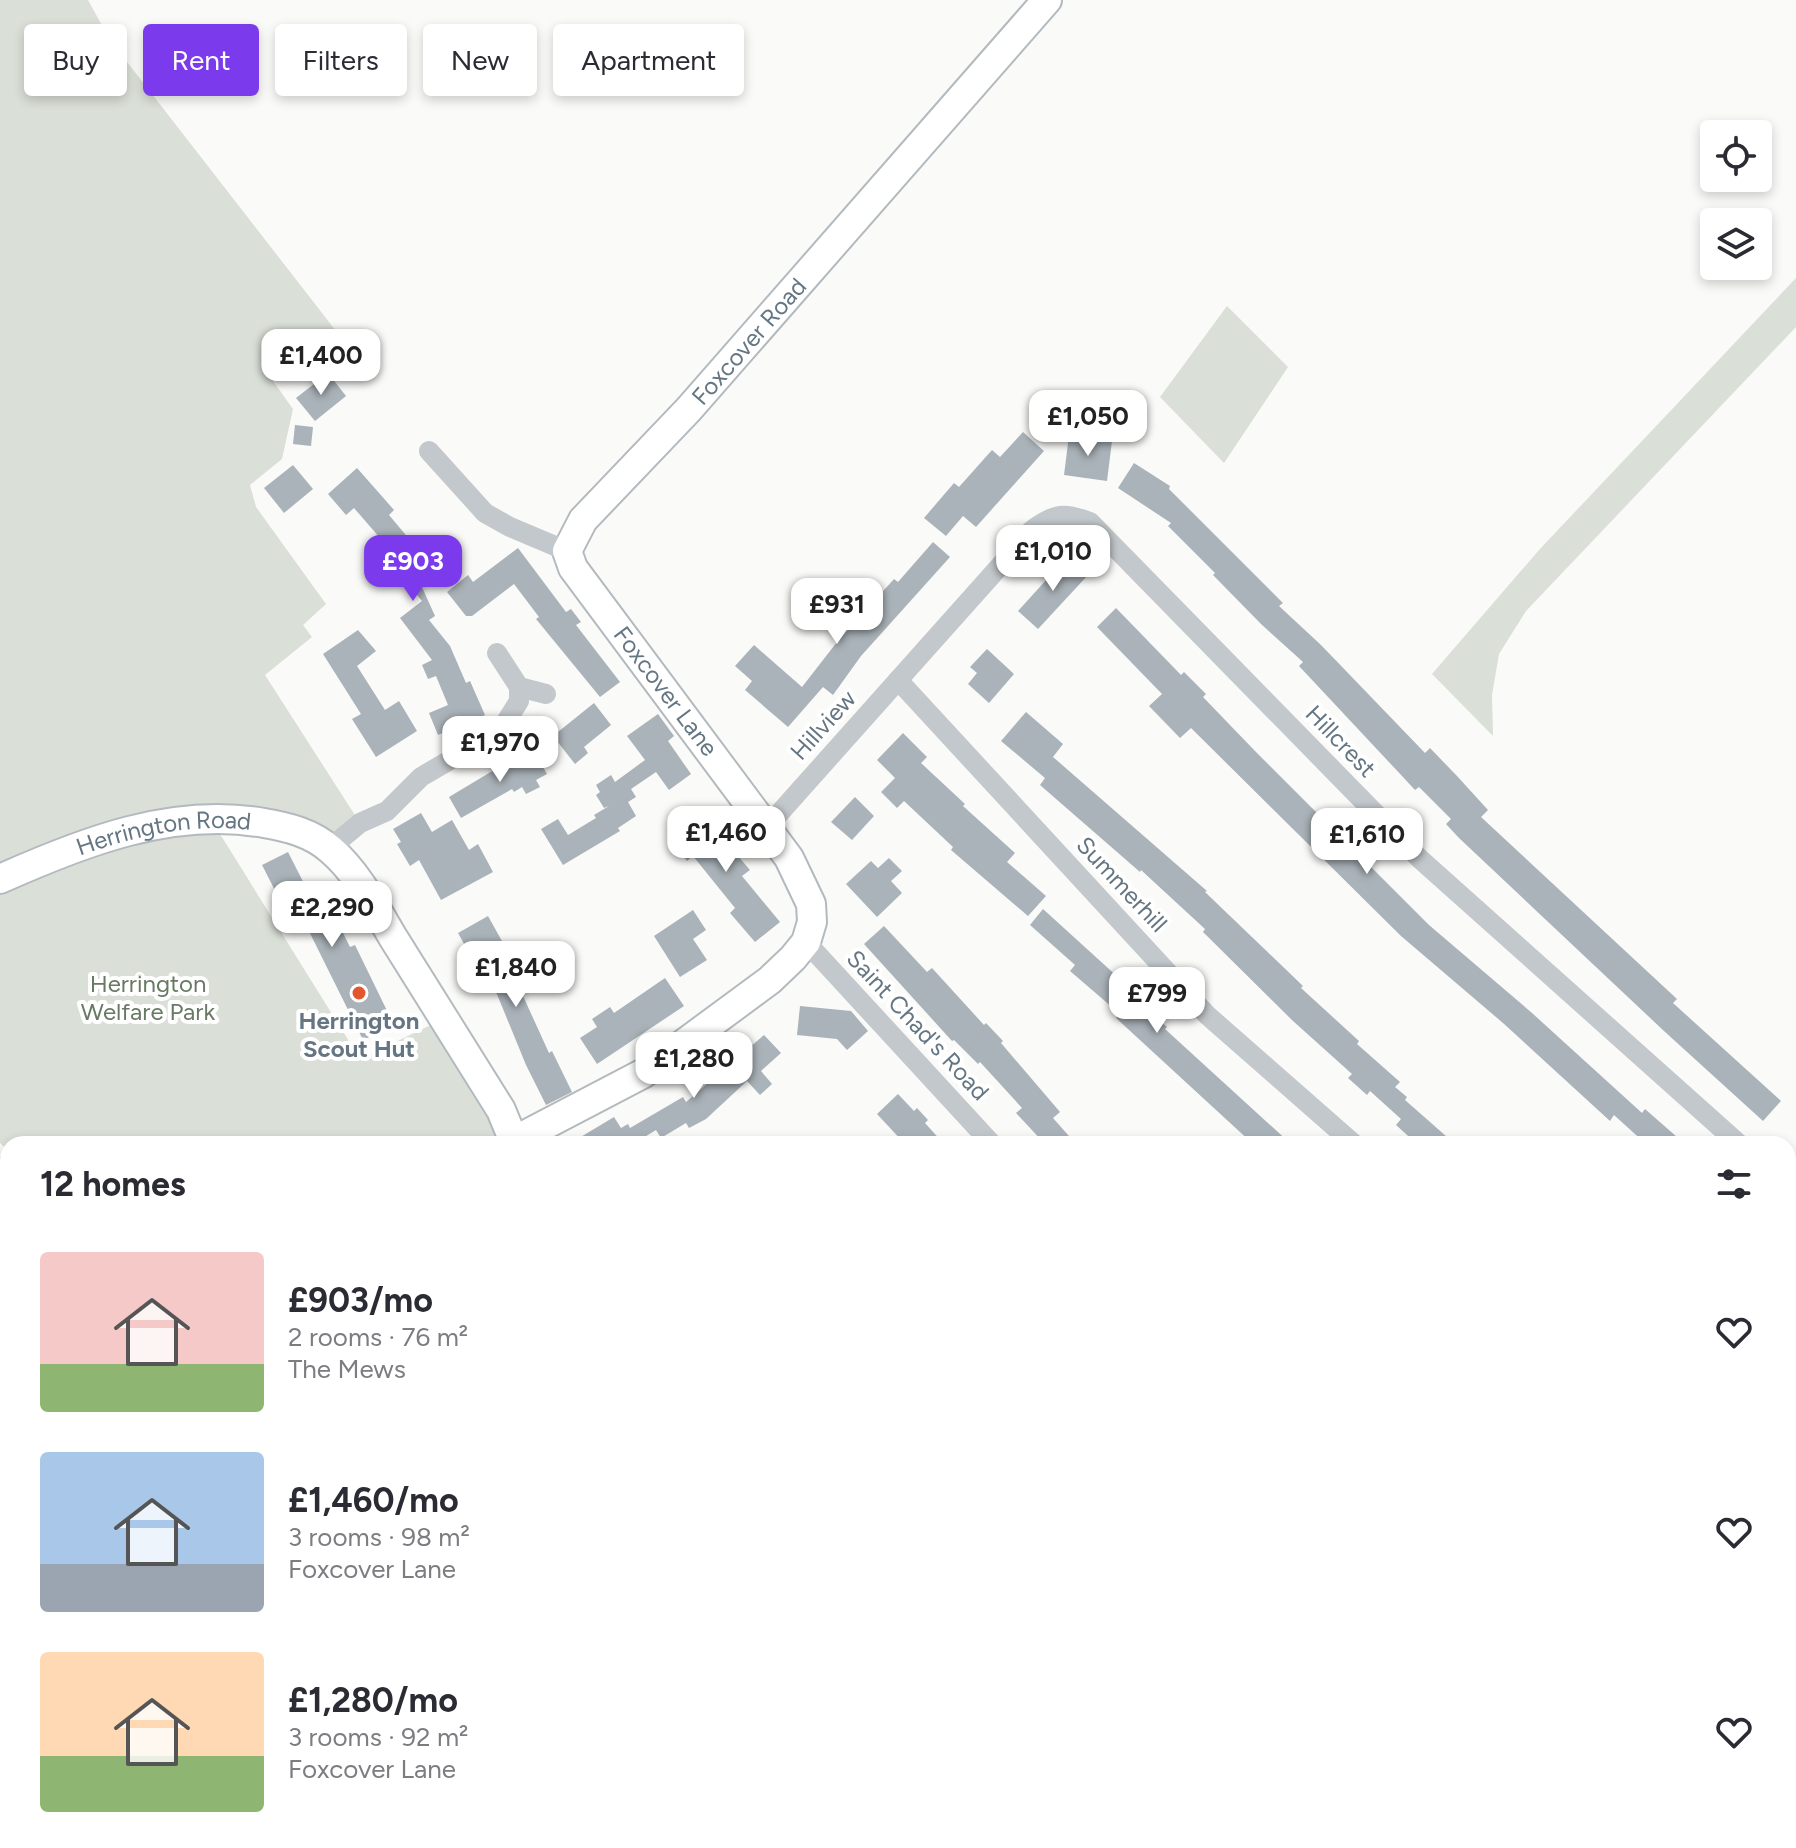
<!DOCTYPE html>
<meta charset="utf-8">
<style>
:root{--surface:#fff;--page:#f7f7f7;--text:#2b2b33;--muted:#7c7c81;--accent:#7c3aed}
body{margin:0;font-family:Figtree,sans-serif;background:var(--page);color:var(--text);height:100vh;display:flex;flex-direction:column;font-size:30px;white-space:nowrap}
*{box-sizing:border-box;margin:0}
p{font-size:26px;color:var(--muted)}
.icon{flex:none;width:44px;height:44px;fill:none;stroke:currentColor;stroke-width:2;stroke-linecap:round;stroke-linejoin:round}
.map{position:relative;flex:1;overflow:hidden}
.sheet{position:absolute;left:0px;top:1136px;width:1796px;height:712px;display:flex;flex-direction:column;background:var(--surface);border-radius:24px 24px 0 0;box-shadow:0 4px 12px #0003}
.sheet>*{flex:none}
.hud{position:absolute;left:24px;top:24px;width:800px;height:72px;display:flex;gap:16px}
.buttons{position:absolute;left:1700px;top:120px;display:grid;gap:16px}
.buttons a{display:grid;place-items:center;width:72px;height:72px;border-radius:8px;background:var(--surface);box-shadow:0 4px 12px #0003;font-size:40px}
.price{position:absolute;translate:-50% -68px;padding:0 18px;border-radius:16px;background:#fff;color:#222;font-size:26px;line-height:52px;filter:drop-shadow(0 2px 4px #0008)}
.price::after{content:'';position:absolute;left:50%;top:48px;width:24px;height:18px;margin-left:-12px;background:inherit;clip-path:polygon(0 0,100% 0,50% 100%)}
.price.on{background:var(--accent);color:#fff}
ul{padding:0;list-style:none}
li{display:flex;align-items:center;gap:24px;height:200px;padding:0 40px}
li span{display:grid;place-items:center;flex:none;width:224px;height:160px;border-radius:8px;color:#555}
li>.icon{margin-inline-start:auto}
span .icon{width:96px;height:96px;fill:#fffc;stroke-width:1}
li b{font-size:34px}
h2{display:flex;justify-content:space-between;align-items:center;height:96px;padding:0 40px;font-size:34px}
.chip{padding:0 28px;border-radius:8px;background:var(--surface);box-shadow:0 4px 12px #0003;font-size:28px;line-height:72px}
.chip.on{background:var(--accent);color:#fff}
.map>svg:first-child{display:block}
.green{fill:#dadfd7}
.building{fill:#aab3b9}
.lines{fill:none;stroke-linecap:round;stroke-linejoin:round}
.secondary-casing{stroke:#b3babf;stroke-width:32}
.highway-casing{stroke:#b4b9bd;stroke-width:40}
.street{stroke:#c3c8cc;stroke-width:20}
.secondary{stroke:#fff;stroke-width:28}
.highway{stroke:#fff;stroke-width:36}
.poi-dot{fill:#e4572e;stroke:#fff;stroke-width:3}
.labels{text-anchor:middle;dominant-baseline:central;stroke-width:8;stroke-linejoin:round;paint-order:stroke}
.street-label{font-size:24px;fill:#657683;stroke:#fff}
.park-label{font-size:24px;fill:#687a64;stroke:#fff}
.poi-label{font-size:24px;font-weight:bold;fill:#657683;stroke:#fff}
</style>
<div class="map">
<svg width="1796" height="1848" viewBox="0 0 1796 1848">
<rect width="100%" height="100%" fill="#fafaf8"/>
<g class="green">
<polygon points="0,0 88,0 110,40 336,331 273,381 293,409 282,459 250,485 256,507 326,604 303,625 312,637 265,675 360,823 330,848 211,817 0,879"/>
<polygon points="1796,278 1796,327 1526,611 1499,654 1492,695 1493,736 1432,674 1539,550"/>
<polygon points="1227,306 1288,367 1224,463 1160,397"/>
<path d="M187,834H220L360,1059L435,1023L506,1144H8V1151L0,1143V895C62,870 121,844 187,834Z"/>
<polygon points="0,1191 8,1200 8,1769 0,1770"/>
</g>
<g class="building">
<polygon points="328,373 346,396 315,421 296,398"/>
<polygon points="295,425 313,427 311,446 293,444"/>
<polygon points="1023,432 1044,451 976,527 963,516 946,536 924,518 954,483 959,487 992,450 1000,457"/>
<polygon points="1069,435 1112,441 1107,481 1064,475"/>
<polygon points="1134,463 1170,486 1169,489 1283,603 1279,606 1321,645 1425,753 1430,748 1457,776 1488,810 1481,817 1677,999 1673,1003 1781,1101 1763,1121 1664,1031 1459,838 1446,824 1451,819 1419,787 1415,790 1402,776 1299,666 1303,662 1261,624 1213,575 1215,573 1168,526 1171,523 1118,488"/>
<polygon points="293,465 313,489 284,513 264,488"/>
<polygon points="357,468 394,510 389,515 410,540 403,545 435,616 429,620 450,646 466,683 470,681 485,715 438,735 429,713 448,705 436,676 428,679 422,665 432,660 400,618 422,601 374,543 380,538 354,508 346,515 328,494"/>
<polygon points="933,542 950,557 861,656 833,695 823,687 788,727 745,690 752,681 735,666 754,645 802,687 837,642 894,579 898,582"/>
<polygon points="518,548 566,612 571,609 581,622 576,625 620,682 600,697 536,619 539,617 514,584 472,616 466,616 447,592 468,575 473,582"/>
<polygon points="1067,557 1088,575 1038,629 1018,611"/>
<polygon points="1116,608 1181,675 1184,672 1206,694 1203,697 1255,751 1429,925 1532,1013 1642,1113 1645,1109 1685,1144 1646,1144 1614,1115 1610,1121 1503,1023 1401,936 1191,728 1180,738 1149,706 1162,694 1097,627"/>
<polygon points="358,630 376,651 357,666 385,710 399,701 417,731 376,757 352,719 361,714 323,654"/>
<polygon points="987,649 1014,674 989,703 968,684 977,673 970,667"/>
<polygon points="594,703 611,725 584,747 588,753 575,764 553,736"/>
<polygon points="1026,712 1063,744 1053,757 1207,891 1205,892 1303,986 1301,988 1359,1041 1357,1044 1400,1082 1395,1087 1407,1097 1405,1100 1455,1144 1417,1144 1396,1125 1401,1119 1370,1091 1367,1095 1348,1078 1352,1074 1293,1021 1203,932 1205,929 1141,870 1140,872 1040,785 1045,778 1001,741"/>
<polygon points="658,714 674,736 668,741 691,774 669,790 656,772 631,789 636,797 628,802 636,816 618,828 620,831 563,865 541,829 558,819 568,835 596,818 594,815 609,806 604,808 596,795 600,792 596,785 611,775 615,782 645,760 627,736"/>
<polygon points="903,733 927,757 921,763 965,804 963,806 1015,853 1007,862 1046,896 1028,916 951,850 953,847 904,801 897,808 881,792 895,778 877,760"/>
<polygon points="534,751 547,774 536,780 540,787 526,794 522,787 514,792 512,789 461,818 449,797 494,770 496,773"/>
<polygon points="855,797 874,816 852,840 831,822"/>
<polygon points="699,811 750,870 742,876 780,922 755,942 730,913 735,908 693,856 687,861 677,848 683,843 673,832"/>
<polygon points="421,813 432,832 452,820 469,850 478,844 493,872 441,900 419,860 410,866 397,844 401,842 393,829"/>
<polygon points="288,852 317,909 328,903 350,947 355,945 394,1025 363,1040 295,903 284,908 262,865"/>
<polygon points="889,858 902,871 891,881 902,893 877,917 846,884 871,861 878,868"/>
<polygon points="1043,909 1120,979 1117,983 1167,1027 1165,1029 1291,1144 1253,1144 1116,1018 1120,1014 1070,971 1075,965 1030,925"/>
<polygon points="693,910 706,930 693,939 707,960 680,977 654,936"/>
<polygon points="488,916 507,950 503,952 549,1053 552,1051 572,1092 546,1105 526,1065 485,965 478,969 458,933"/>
<polygon points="884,926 927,972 932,968 984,1025 986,1023 1003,1041 1001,1043 1060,1112 1053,1118 1076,1144 1045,1144 1016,1113 1022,1108 980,1062 978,1064 954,1040 952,1041 864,944"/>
<polygon points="665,978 684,1006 597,1064 580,1038 597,1027 592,1019 610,1007 614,1013"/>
<polygon points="800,1006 851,1011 868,1031 847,1050 837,1039 797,1035"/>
<polygon points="764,1035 781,1053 761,1071 772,1084 760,1095 747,1081 706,1119 689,1128 686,1123 661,1138 656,1130 638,1141 640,1144 569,1144 614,1117 621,1128 628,1124 630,1128 683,1097 686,1102"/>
<polygon points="898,1094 914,1111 917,1108 928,1120 925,1123 944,1144 905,1144 877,1114"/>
</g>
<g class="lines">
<g class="secondary-casing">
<g id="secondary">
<path id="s1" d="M0,879C83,842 172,807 264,823C288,827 312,833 331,850C358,873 376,909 394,939C430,996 465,1053 501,1110L515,1144"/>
<path id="s2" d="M514,1141L644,1073L770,980L793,958L806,942L812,922L811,904L789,858L573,568L567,551L583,520L689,409L1047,0"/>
<polyline points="0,1173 8,1181"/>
<polyline points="470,1840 471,1848"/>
</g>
</g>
<g class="highway-casing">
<g id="highway">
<polyline points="1788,1773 1796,1775"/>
<polyline points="0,1796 8,1795"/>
</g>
</g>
<g class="street">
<polyline points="429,451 485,513 510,527 567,551"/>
<polyline points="898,680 1207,1015 1354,1144"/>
<polyline points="519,687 546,694"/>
<path d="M767,827L1032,530C1055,513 1064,512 1090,522L1420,859L1739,1144"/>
<polyline points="330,848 360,823 387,811 421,777 501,730 519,701 519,687 497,653"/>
<polyline points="806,942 992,1144"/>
<polyline points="1788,1187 1796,1195"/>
<polyline points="1788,1312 1796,1298"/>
<polyline points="1788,1504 1796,1504"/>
<polyline points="893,1840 894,1848"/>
</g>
<use href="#secondary" class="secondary"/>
<use href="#highway" class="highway"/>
</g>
<circle class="poi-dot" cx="359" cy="993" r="8"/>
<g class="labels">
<g class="street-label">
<text stroke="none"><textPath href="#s2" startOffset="1104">Foxcover Road</textPath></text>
<text transform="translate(666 691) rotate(53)">Foxcover Lane</text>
<text transform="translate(823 725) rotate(-48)">Hillview</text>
<text transform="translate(1341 741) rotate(46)">Hillcrest</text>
<text stroke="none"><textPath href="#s1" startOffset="172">Herrington Road</textPath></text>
<text transform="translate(1122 884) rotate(47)">Summerhill</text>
<text transform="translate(918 1025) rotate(47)">Saint Chad's Road</text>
</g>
<g class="park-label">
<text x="148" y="983">Herrington<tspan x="148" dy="28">Welfare Park</tspan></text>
</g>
<g class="poi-label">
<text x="359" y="1020">Herrington<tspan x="359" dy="28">Scout Hut</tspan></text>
</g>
</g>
</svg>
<div class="buttons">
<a><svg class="icon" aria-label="locate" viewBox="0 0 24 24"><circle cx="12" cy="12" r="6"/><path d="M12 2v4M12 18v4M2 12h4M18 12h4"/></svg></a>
<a><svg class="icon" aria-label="layers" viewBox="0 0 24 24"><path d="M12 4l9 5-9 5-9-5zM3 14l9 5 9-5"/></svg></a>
</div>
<b class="price" style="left:321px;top:397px">£1,400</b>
<b class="price" style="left:1088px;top:458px">£1,050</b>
<b class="price" style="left:1053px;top:593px">£1,010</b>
<b class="price on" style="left:413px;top:603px">£903</b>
<b class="price" style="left:837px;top:646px">£931</b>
<b class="price" style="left:500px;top:784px">£1,970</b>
<b class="price" style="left:726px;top:874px">£1,460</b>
<b class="price" style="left:1367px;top:876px">£1,610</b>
<b class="price" style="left:332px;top:949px">£2,290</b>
<b class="price" style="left:516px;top:1009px">£1,840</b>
<b class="price" style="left:1157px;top:1035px">£799</b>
<b class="price" style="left:694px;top:1100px">£1,280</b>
<div class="hud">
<a class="chip">Buy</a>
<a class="chip on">Rent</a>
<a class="chip">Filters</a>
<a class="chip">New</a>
<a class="chip">Apartment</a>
</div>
<section class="sheet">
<h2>12 homes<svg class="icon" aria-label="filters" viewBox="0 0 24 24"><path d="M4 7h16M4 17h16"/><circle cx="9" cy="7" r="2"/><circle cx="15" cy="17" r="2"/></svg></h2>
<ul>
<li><span style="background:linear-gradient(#f6c9c9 70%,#8fb573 0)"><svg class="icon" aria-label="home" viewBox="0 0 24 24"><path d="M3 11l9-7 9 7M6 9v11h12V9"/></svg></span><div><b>£903/mo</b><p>2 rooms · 76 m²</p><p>The Mews</p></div><svg class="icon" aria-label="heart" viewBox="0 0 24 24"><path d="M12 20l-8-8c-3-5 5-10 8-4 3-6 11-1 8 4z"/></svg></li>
<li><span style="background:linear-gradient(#a9c7e8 70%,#9aa5b1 0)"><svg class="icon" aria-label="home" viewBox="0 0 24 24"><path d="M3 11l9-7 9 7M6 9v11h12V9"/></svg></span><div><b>£1,460/mo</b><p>3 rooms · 98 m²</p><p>Foxcover Lane</p></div><svg class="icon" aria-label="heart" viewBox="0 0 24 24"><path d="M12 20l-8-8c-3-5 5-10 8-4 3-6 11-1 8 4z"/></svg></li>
<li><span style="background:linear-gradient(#ffd9b3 65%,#8fb573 0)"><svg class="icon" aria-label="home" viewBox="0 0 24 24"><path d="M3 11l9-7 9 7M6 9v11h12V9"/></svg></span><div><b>£1,280/mo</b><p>3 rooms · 92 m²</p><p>Foxcover Lane</p></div><svg class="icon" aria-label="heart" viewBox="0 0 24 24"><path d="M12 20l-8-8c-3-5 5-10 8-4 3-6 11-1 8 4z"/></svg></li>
</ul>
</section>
</div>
